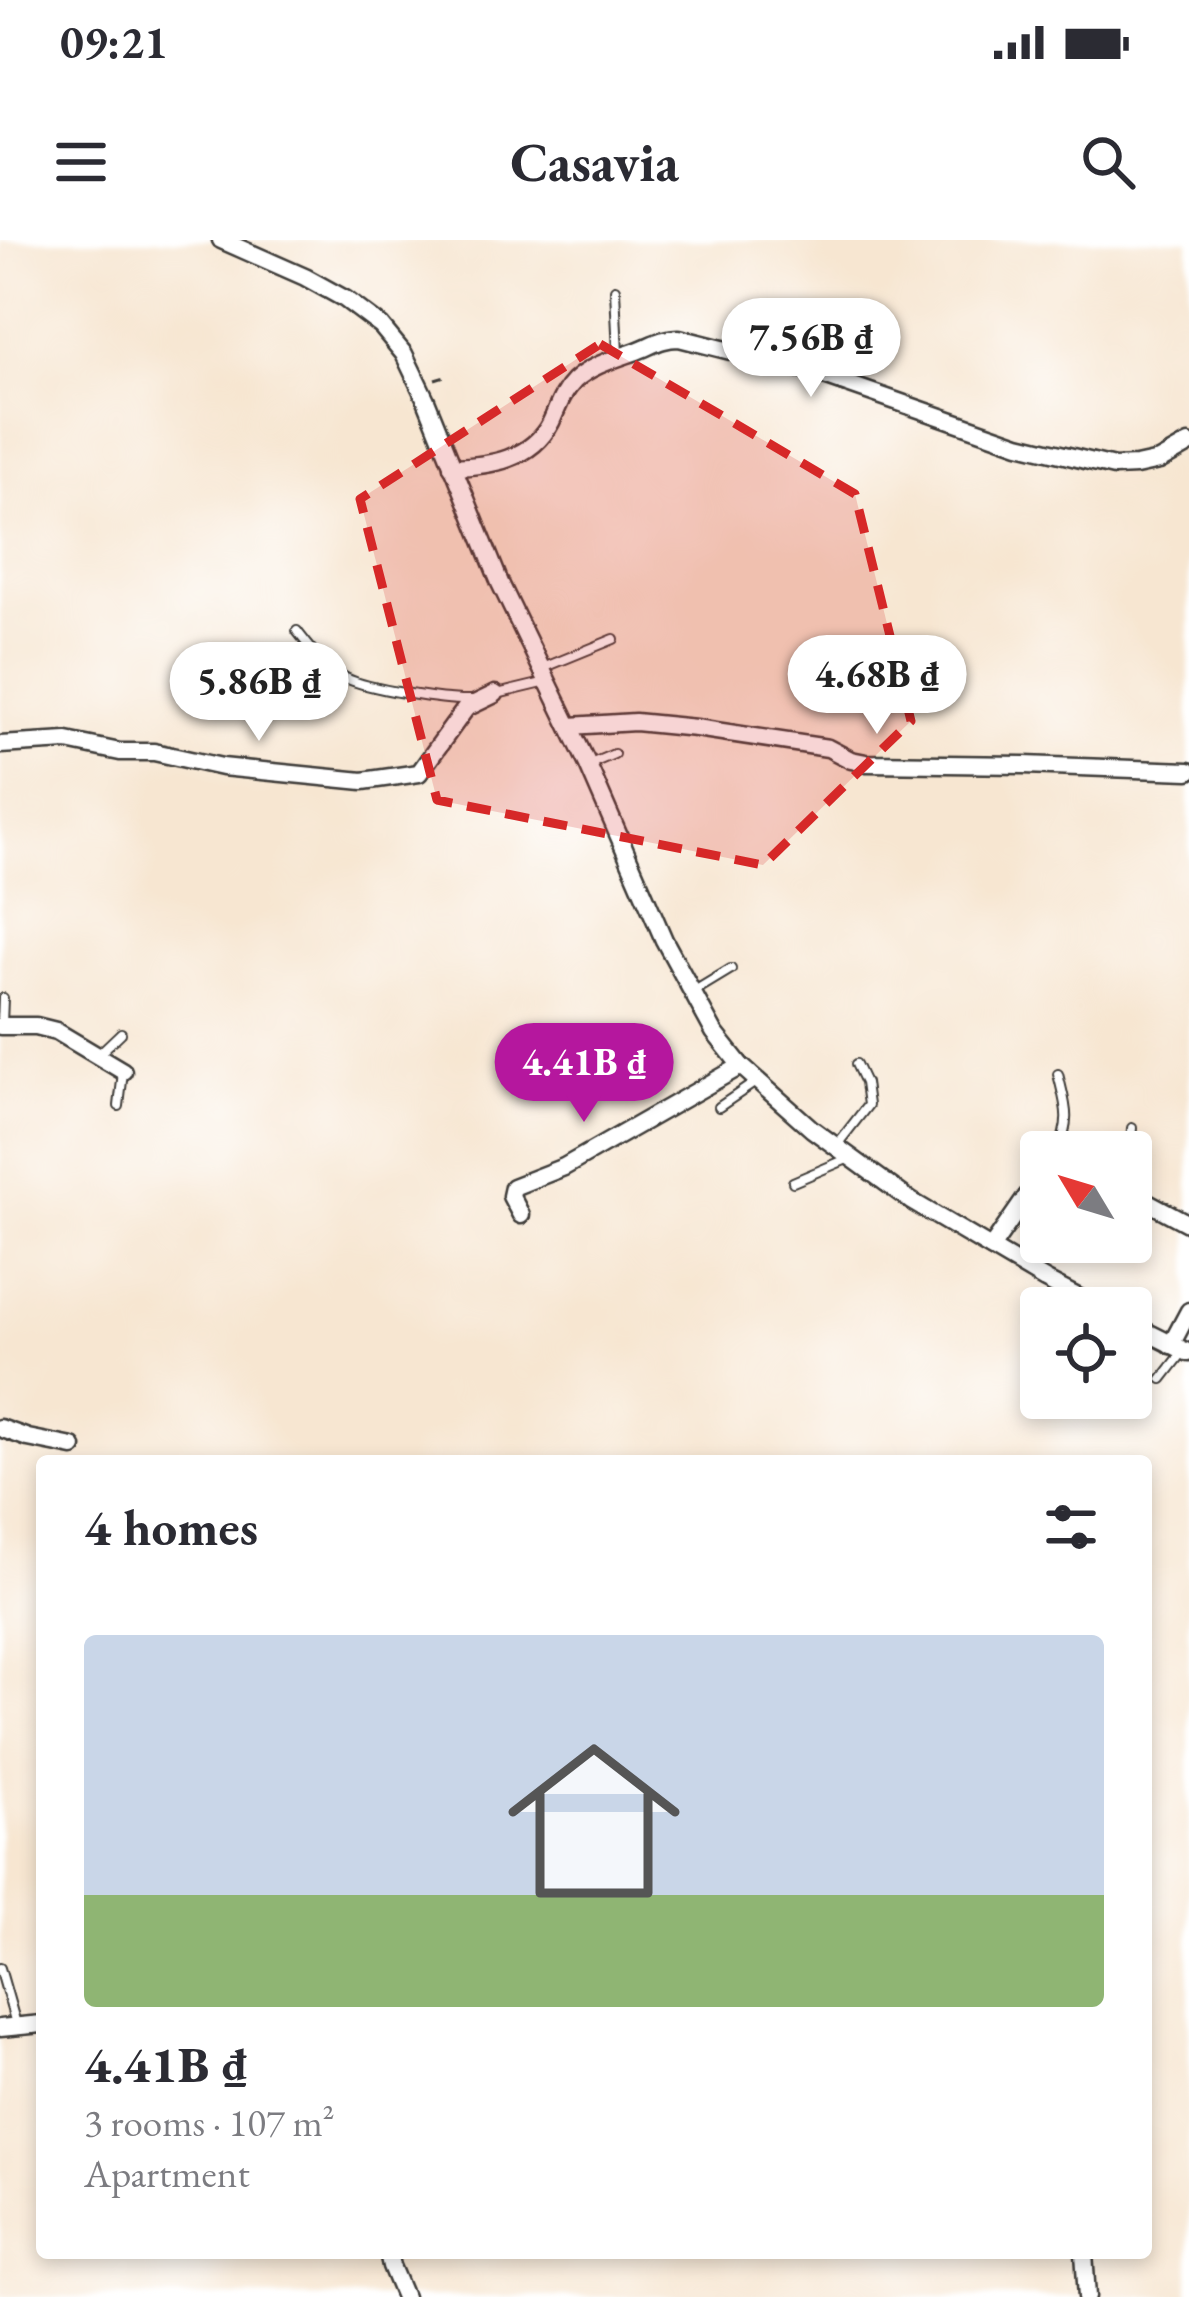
<!DOCTYPE html>
<meta charset="utf-8">
<style>
:root{--surface:#fff;--page:#f2f2f3;--text:#2b2b33;--muted:#7c7c81;--line:#e1e1e2;--accent:#b5179e}
body{margin:0;font-family:"EB Garamond",serif;background:var(--page);color:var(--text);height:100vh;display:flex;flex-direction:column;font-size:45px;white-space:nowrap}
*{box-sizing:border-box;margin:0}
p{font-size:39px;color:var(--muted)}
.icon{flex:none;width:66px;height:66px;fill:none;stroke:currentColor;stroke-width:2;stroke-linecap:round;stroke-linejoin:round}
.map{position:relative;flex:1;overflow:hidden}
.sheet{position:absolute;left:36px;top:1215px;width:1116px;height:804px;display:flex;flex-direction:column;background:var(--surface);border-radius:12px;box-shadow:0 6px 18px #0003}
.sheet>*{flex:none}
.needle{width:78px;rotate:308deg}
.fabs{position:absolute;left:1020px;top:891px;display:grid;gap:24px}
.fabs a{display:grid;place-items:center;width:132px;height:132px;border-radius:12px;background:var(--surface);box-shadow:0 6px 18px #0003;font-size:60px}
.price{position:absolute;translate:-50% -102px;padding:0 27px;border-radius:42px;background:#fff;color:#222;font-size:39px;line-height:78px;filter:drop-shadow(0 3px 6px #0008)}
.price::after{content:'';position:absolute;left:50%;top:72px;width:36px;height:27px;margin-left:-18px;background:inherit;clip-path:polygon(0 0,100% 0,50% 100%)}
.price.active{background:var(--accent);color:#fff}
ul{padding:0;list-style:none}
li{display:grid;align-content:center;gap:24px;height:636px;padding:0 48px}
li+li{border-top:3px solid var(--line)}
li span{display:grid;place-items:center;height:372px;border-radius:12px;color:#555}
li>.icon{margin-inline-start:auto}
span .icon{width:216px;height:216px;fill:#fffc;stroke-width:1}
li b{font-size:51px}
h2{display:flex;justify-content:space-between;align-items:center;height:144px;padding:0 48px;font-size:51px}
.status{display:flex;justify-content:space-between;align-items:center;height:84px;padding:0 60px;background:var(--surface);direction:ltr}
.status svg{height:33px;fill:currentColor}
header{display:flex;justify-content:space-between;align-items:center;height:156px;padding:0 48px;background:var(--surface);font-size:54px;font-weight:700}
.map>svg:first-child{display:block}
.lines{fill:none;stroke-linecap:round;stroke-linejoin:round}
.service-casing{stroke:#3d3a37;stroke-width:12}
.minor-casing{stroke:#3d3a37;stroke-width:21}
.path{stroke:#3d3a37;stroke-width:3;stroke-dasharray:9 9;stroke-linecap:butt}
.service{stroke:#fff;stroke-width:8}
.minor{stroke:#fff;stroke-width:16}
.marked{fill:#d62828;fill-opacity:0.2;stroke:#d62828;stroke-width:9;stroke-dasharray:24 15;stroke-linejoin:round}
</style>
<div class="status"><b>09:21</b><svg viewBox="0 0 49 12"><path d="M0 12V9h3v3zM5 12V6h3v6zM10 12V3h3v9zM15 12V0h3v12zM26 1h20v11H26zM47 4h2v5h-2z"/></svg></div>
<header><svg class="icon" aria-label="menu" viewBox="0 0 24 24"><path d="M4 6h16M4 12h16M4 18h16"/></svg>Casavia<svg class="icon" aria-label="search" viewBox="0 0 24 24"><circle cx="10" cy="10" r="6"/><path d="M15 15l6 6"/></svg></header>
<div class="map">
<svg width="1189" height="2057" viewBox="0 0 1189 2057">
<rect width="100%" height="100%" fill="#fff"/>
<filter id="ink" filterUnits="userSpaceOnUse"><feTurbulence type="fractalNoise" baseFrequency=".00833" numOctaves="2"/><feDisplacementMap in="SourceGraphic" scale="24" xChannelSelector="R" yChannelSelector="G"/><feConvolveMatrix kernelMatrix="1 2 1 2 8 2 1 2 1" color-interpolation-filters="sRGB"/></filter>
<filter id="wash" filterUnits="userSpaceOnUse"><feTurbulence type="fractalNoise" baseFrequency=".004" numOctaves="4" result="noise"/><feDisplacementMap in="SourceGraphic" scale="48" xChannelSelector="R" yChannelSelector="G"/><feGaussianBlur stdDeviation="2.7" result="paint"/><feColorMatrix in="noise" values="0 0 0 0 0 0 0 0 0 0 0 0 0 0 0 0 0 1.4 0 .05"/><feComposite in="paint" operator="in"/></filter>
<g filter="url(#wash)">
<rect width="100%" height="100%" fill="#f7e6d1"/>
</g>
<g filter="url(#ink)">
<g class="lines">
<g class="service-casing">
<g id="service">
<polyline points="615,49 618,114"/>
<path d="M297,391C311,409 325,428 346,438C367,449 446,461 471,460"/>
<polyline points="543,428 614,399"/>
<polyline points="497,454 547,442"/>
<polyline points="588,525 614,514"/>
<polyline points="693,752 731,729"/>
<polyline points="2,784 3,758"/>
<polyline points="100,813 121,793"/>
<polyline points="119,866 123,832"/>
<polyline points="719,867 757,841"/>
<polyline points="836,906 868,865 865,843 856,824"/>
<path d="M1057,912C1072,880 1066,867 1058,834"/>
<polyline points="1130,912 1132,888"/>
<polyline points="793,942 847,919"/>
<polyline points="1162,1139 1183,1112"/>
<polyline points="0,1728 16,1784"/>
</g>
</g>
<g class="minor-casing">
<g id="minor">
<polyline points="221,0 305,37 345,59 381,86 404,114 426,160 500,343 588,525 664,700 714,792 741,826 812,889 911,961 1045,1040 1099,1068"/>
<path d="M452,227C489,226 532,220 551,182C558,167 562,153 574,141C590,126 614,119 634,112C651,106 661,98 679,98L810,131L1019,204L1114,227L1136,226L1159,221L1189,204"/>
<polyline points="570,486 635,482 696,488 828,508 851,520 866,523 1024,525 1189,531"/>
<polyline points="0,505 67,501 120,512 154,512 222,527 363,541 419,533 466,468 495,454"/>
<polyline points="0,786 36,786 56,791 123,831"/>
<polyline points="1131,953 1189,984"/>
<polyline points="521,975 511,956 513,947 564,927 741,826"/>
<polyline points="991,1008 1041,936"/>
<polyline points="1131,1084 1189,1113"/>
<polyline points="1171,1105 1189,1071"/>
<polyline points="0,1188 28,1198 73,1207"/>
<polyline points="0,1788 42,1784"/>
<polyline points="388,2013 391,2026 404,2057"/>
<polyline points="1084,2013 1087,2057"/>
</g>
</g>
<polyline class="path" points="435,139 451,134"/>
<use href="#service" class="service"/>
<use href="#minor" class="minor"/>
</g>
</g>
<path class="marked" d="M600,104L855,254L911,481L763,625L437,560L360,259Z"/>
</svg>
<div class="fabs">
<a><svg class="needle" viewBox="-14 -14 28 28"><path d="M0-13l5 13h-10z" fill="#e53935"/><path d="M0 13l5-13h-10z" fill="#7c7c81"/></svg></a>
<a><svg class="icon" aria-label="locate" viewBox="0 0 24 24"><circle cx="12" cy="12" r="6"/><path d="M12 2v4M12 18v4M2 12h4M18 12h4"/></svg></a>
</div>
<b class="price" style="left:811px;top:160px">7.56B ₫</b>
<b class="price" style="left:877px;top:497px">4.68B ₫</b>
<b class="price" style="left:259px;top:504px">5.86B ₫</b>
<b class="price active" style="left:584px;top:885px">4.41B ₫</b>
<section class="sheet">
<h2>4 homes<svg class="icon" aria-label="filters" viewBox="0 0 24 24"><path d="M4 7h16M4 17h16"/><circle cx="9" cy="7" r="2"/><circle cx="15" cy="17" r="2"/></svg></h2>
<ul>
<li><span style="background:linear-gradient(#c9d6e8 70%,#8fb573 0)"><svg class="icon" aria-label="home" viewBox="0 0 24 24"><path d="M3 11l9-7 9 7M6 9v11h12V9"/></svg></span><div><b>4.41B ₫</b><p>3 rooms · 107 m²</p><p>Apartment</p></div></li>
</ul>
</section>
</div>
